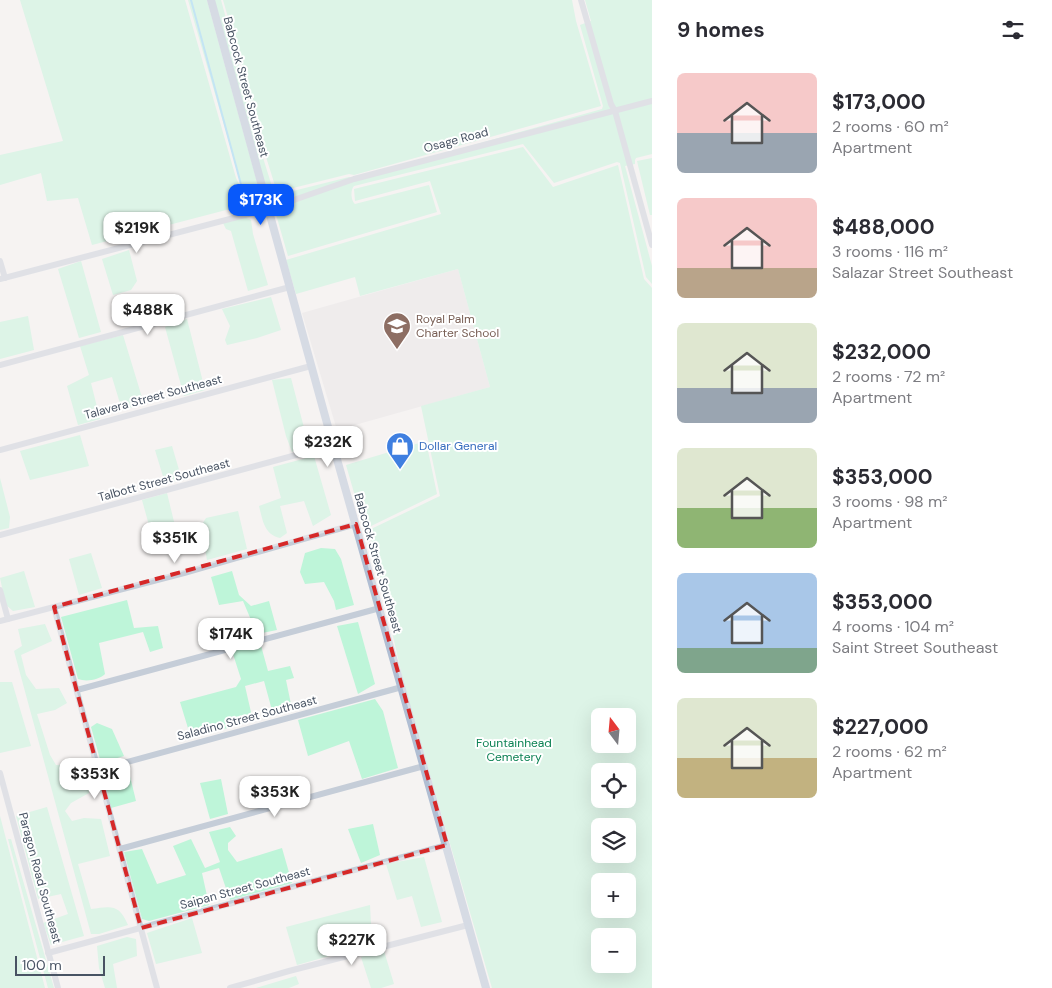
<!DOCTYPE html>
<meta charset="utf-8">
<style>
:root{--surface:#fff;--page:#f2f2f3;--text:#2b2b33;--muted:#7c7c81;--accent:#0859fa}
body{margin:0;font-family:"DM Sans",sans-serif;background:var(--page);color:var(--text);height:100vh;display:flex;flex-direction:column;font-size:19px;white-space:nowrap}
*{box-sizing:border-box;margin:0}
p{font-size:16px;color:var(--muted)}
.icon{flex:none;width:28px;height:28px;fill:none;stroke:currentColor;stroke-width:2;stroke-linecap:round;stroke-linejoin:round}
.map{position:relative;flex:1;overflow:hidden}
.panel{display:flex;flex-direction:column;background:var(--surface);width:400px}
.panel>*{flex:none}
.needle{width:32px;rotate:344deg}
.controls{position:absolute;left:591px;top:708px;display:grid;gap:10px}
.controls a{display:grid;place-items:center;width:45px;height:45px;border-radius:8px;background:var(--surface);box-shadow:0 5px 20px #0002;font-size:25px}
.scale{position:absolute;left:15px;bottom:12px;width:90px;box-sizing:border-box;padding-left:5px;border:2px solid #485363;border-top:0;font-size:14px;line-height:18px;white-space:nowrap;color:#485363;-webkit-text-stroke:4px #fff;paint-order:stroke}
.price{position:absolute;translate:-50% -42px;padding:0 11px;border-radius:10px;background:#fff;color:#222;font-size:16px;line-height:32px;filter:drop-shadow(0 1px 2px #0008)}
.price::after{content:'';position:absolute;left:50%;top:30px;width:15px;height:11px;margin-left:-8px;background:inherit;clip-path:polygon(0 0,100% 0,50% 100%)}
.price.active{background:var(--accent);color:#fff}
ul{padding:0;list-style:none}
li{display:flex;align-items:center;gap:15px;height:125px;padding:0 25px}
li span{display:grid;place-items:center;flex:none;width:140px;height:100px;border-radius:8px;color:#555}
li>.icon{margin-inline-start:auto}
span .icon{width:60px;height:60px;fill:#fffc;stroke-width:1}
li b{font-size:21px}
h2{display:flex;justify-content:space-between;align-items:center;height:60px;padding:0 25px;font-size:21px}
main{display:flex;flex:1;min-height:0}
.map>svg:first-child{display:block}
.education{fill:#e6e4e4}
.green{fill:#bef5d9;fill-rule:evenodd}
.lines{fill:none;stroke-linecap:round;stroke-linejoin:round}
.stream{stroke:#87d4f6;stroke-width:2}
.minor{stroke:#c5cdd8;stroke-width:6}
.major{stroke:#b0bed3;stroke-width:8}
.marked{fill:none;stroke:#d62828;stroke-width:4;stroke-dasharray:10 6;stroke-linejoin:round}
.labels{text-anchor:middle;dominant-baseline:central;stroke-width:4;stroke-linejoin:round;paint-order:stroke}
.street-label{font-size:12px;fill:#485363;stroke:#fff}
.education-label{font-size:12px;fill:#785e54;stroke:#fff;text-anchor:start}
.shop-label{font-size:12px;fill:#366cbe;stroke:#fff;text-anchor:start}
.park-label{font-size:12px;fill:#0d8254;stroke:#fff}
</style>
<main>
<div class="map">
<svg width="652" height="988" viewBox="0 0 652 988">
<rect width="100%" height="100%" fill="#f5f3f2"/>
<polygon class="education" points="458,269 490,387 337,430 302,313"/>
<g class="green">
<polygon points="20,0 185,0 236,178 249,204 92,245 78,198 47,201 41,173 0,185 0,155 63,141"/>
<polygon points="188,0 207,0 262,200 251,203 239,177"/>
<path d="M214,0H221L240,70L249,113L274,193L277,195L349,177L355,178L602,109L603,106L580,25L591,21L585,0H652V154L636,158L635,160V164L625,166L652,266V284L646,277L620,163L617,162L554,183L523,144L354,186C350,190 351,201 355,204L429,185L437,212L288,256L271,197L268,198Z"/>
<polygon points="223,0 572,0 576,21 601,106 354,175 349,174 277,192 252,112 243,69"/>
<path d="M523,147L553,187L618,165L644,279L652,288V988H492L405,689L369,530L440,496L421,406L490,387L458,269L360,296L355,277L296,294L286,260L441,214L430,181L355,201L354,189ZM600,716H628V744H600ZM600,771H628V799H600ZM600,826H628V854H600ZM600,881H628V909H600ZM600,936H628V964H600Z"/>
<polygon points="652,158 652,215 650,215 637,161"/>
<polygon points="244,217 251,220 253,234 268,285 248,291 231,231 226,229 223,223"/>
<polygon points="129,250 137,281 131,290 113,295 102,259"/>
<polygon points="81,261 101,332 79,338 58,269"/>
<polygon points="271,297 281,330 257,338 227,345 225,340 230,326 222,309"/>
<polygon points="28,316 34,350 0,359 0,322"/>
<polygon points="187,319 205,390 184,396 165,327"/>
<polygon points="123,335 144,404 122,410 112,377 91,383 100,419 78,425 67,386 89,375 80,346"/>
<polygon points="291,378 308,443 292,452 286,436 272,380"/>
<polygon points="80,435 89,466 30,480 20,451"/>
<polygon points="426,441 437,494 367,528 372,555 346,465"/>
<polygon points="172,446 182,480 165,483 155,450"/>
<path d="M314,456L331,515L313,526L304,501L280,506L287,533L280,538C264,534 263,521 259,506L281,498L273,467Z"/>
<polygon points="0,478 10,517 9,528 0,530"/>
<polygon points="167,493 176,530 152,536 142,500"/>
<polygon points="238,511 247,549 207,560 201,526 206,518"/>
<polygon points="321,548 335,549 341,559 354,605 336,610 334,601 324,582 305,584 300,572 305,553"/>
<polygon points="91,553 102,588 79,595 69,559"/>
<polygon points="24,571 35,607 13,611 6,605 0,578"/>
<polygon points="232,571 239,595 251,606 269,601 277,630 257,634 243,601 219,605 211,577"/>
<path d="M127,600L134,628L158,626L163,648L150,652L143,632L99,643L105,674C99,680 86,682 78,679L61,617Z"/>
<polygon points="358,622 375,684 358,694 337,626"/>
<path d="M45,624L52,641L21,655L26,675L36,689L59,688L67,703L55,710L37,714L50,755L56,765L74,766L89,775V793L71,803L65,811L72,821L84,818L101,819L110,856L78,864L91,909C112,906 119,904 128,925L99,934H91L14,651L22,646L18,629Z"/>
<polygon points="260,642 268,671 290,666 294,678 286,680 292,709 273,714 264,681 245,686 253,721 191,738 180,702 236,687 241,679 232,651"/>
<polygon points="0,682 12,682 31,746 0,753"/>
<polygon points="375,699 383,711 398,768 362,779 349,741 308,756 298,720"/>
<polygon points="97,723 112,729 124,756 101,763 91,727"/>
<polygon points="120,768 128,768 136,801 111,808 103,773"/>
<polygon points="221,779 228,814 210,819 200,783"/>
<polygon points="47,807 84,936 51,945 43,923 68,914 61,894 38,899 16,816"/>
<polygon points="0,816 45,988 0,988"/>
<polygon points="373,824 380,855 361,863 348,829"/>
<polygon points="230,827 236,836 228,843 228,850 237,862 282,848 292,883 230,900 219,868 202,873 209,905 149,921 142,919 124,852 142,849 157,884 186,875 173,846 191,839 205,868 220,862 209,832"/>
<polygon points="8,839 11,839 54,988 48,988"/>
<polygon points="424,857 442,922 421,927 412,896 397,900 386,864"/>
<polygon points="370,905 372,944 297,965 286,927"/>
<polygon points="192,918 202,953 156,964 147,933"/>
<polygon points="127,937 136,939 137,956 113,964 117,988 105,988 99,968 97,946"/>
<polygon points="384,951 394,984 381,988 371,988 361,957"/>
<polygon points="296,976 299,984 289,988 256,988"/>
</g>
<g class="lines">
<polyline class="stream" points="191,0 245,199"/>
<g class="minor">
<polyline points="581,0 611,104 615,111 652,245"/>
<polyline points="0,261 5,278"/>
<polyline points="0,279 268,209 354,179 652,101"/>
<polyline points="0,365 290,287"/>
<polyline points="0,450 311,366"/>
<polyline points="0,535 333,445"/>
<polyline points="0,590 8,619"/>
<polyline points="54,607 157,988"/>
<polyline points="0,621 184,573 356,524"/>
<polyline points="77,690 380,608"/>
<polyline points="98,770 402,687"/>
<polyline points="0,773 58,988"/>
<polyline points="120,849 424,766"/>
<polyline points="48,953 447,845"/>
<polyline points="230,988 289,971 468,925"/>
</g>
<polyline class="major" points="211,0 333,445 486,988"/>
</g>
<path d="M0 0H652V988H0ZM356,524L447,845L141,928L54,607Z" fill="#f5f3f2" fill-opacity=".55" fill-rule="evenodd"/>
<path class="marked" d="M356,524L447,845L141,928L54,607Z"/>
<defs>
<g id="school-pin" transform="scale(1.4375)"><path d="M0 17L-7.5 6A9.5 9.5 0 1 1 7.5 6Z" fill="#8d6e63" stroke="#fff"/><path d="M0-5L7-2L0 1L-7-2ZM-4 1L0 2.5L4 1V4Q0 6-4 4Z" fill="#fff"/></g>
<g id="shop-pin" transform="scale(1.4375)"><path d="M0 17L-7.5 6A9.5 9.5 0 1 1 7.5 6Z" fill="#3f7fe0" stroke="#fff"/><path d="M-5-2.5h2.3a2.7 3.5 0 0 1 5.4 0H5L5.5 6h-11ZM-1.5-2.5h3a1.5 2.3 0 0 0-3 0Z" fill="#fff"/></g>
</defs>
<g fill-rule="evenodd">
<use href="#school-pin" x="397" y="326"/>
<use href="#shop-pin" x="400" y="446"/>
</g>
<g class="labels">
<g class="street-label">
<text transform="translate(246 87) rotate(75)">Babcock Street Southeast</text>
<text transform="translate(456 140) rotate(-15)">Osage Road</text>
<text transform="translate(153 397) rotate(-15)">Talavera Street Southeast</text>
<text transform="translate(164 480) rotate(-15)">Talbott Street Southeast</text>
<text transform="translate(378 563) rotate(74)">Babcock Street Southeast</text>
<text transform="translate(247 718) rotate(-15)">Saladino Street Southeast</text>
<text transform="translate(40 878) rotate(75)">Paragon Road Southeast</text>
<text transform="translate(245 888) rotate(-15)">Saipan Street Southeast</text>
</g>
<g class="education-label">
<text x="416" y="319">Royal Palm<tspan x="416" dy="14">Charter School</tspan></text>
</g>
<g class="shop-label">
<text x="419" y="446">Dollar General</text>
</g>
<g class="park-label">
<text x="514" y="743">Fountainhead<tspan x="514" dy="14">Cemetery</tspan></text>
</g>
</g>
</svg>
<div class="controls">
<a><svg class="needle" viewBox="-14 -14 28 28"><path d="M0-13l5 13h-10z" fill="#e53935"/><path d="M0 13l5-13h-10z" fill="#7c7c81"/></svg></a>
<a><svg class="icon" aria-label="locate" viewBox="0 0 24 24"><circle cx="12" cy="12" r="6"/><path d="M12 2v4M12 18v4M2 12h4M18 12h4"/></svg></a>
<a><svg class="icon" aria-label="layers" viewBox="0 0 24 24"><path d="M12 4l9 5-9 5-9-5zM3 14l9 5 9-5"/></svg></a>
<a>+</a>
<a>−</a>
</div>
<div class="scale">100 m</div>
<b class="price active" style="left:261px;top:226px">$173K</b>
<b class="price" style="left:137px;top:254px">$219K</b>
<b class="price" style="left:148px;top:336px">$488K</b>
<b class="price" style="left:328px;top:468px">$232K</b>
<b class="price" style="left:175px;top:564px">$351K</b>
<b class="price" style="left:231px;top:660px">$174K</b>
<b class="price" style="left:95px;top:800px">$353K</b>
<b class="price" style="left:275px;top:818px">$353K</b>
<b class="price" style="left:352px;top:966px">$227K</b>
</div>
<section class="panel">
<h2>9 homes<svg class="icon" aria-label="filters" viewBox="0 0 24 24"><path d="M4 7h16M4 17h16"/><circle cx="9" cy="7" r="2"/><circle cx="15" cy="17" r="2"/></svg></h2>
<ul>
<li><span style="background:linear-gradient(#f6c9c9 60%,#9aa5b1 0)"><svg class="icon" aria-label="home" viewBox="0 0 24 24"><path d="M3 11l9-7 9 7M6 9v11h12V9"/></svg></span><div><b>$173,000</b><p>2 rooms · 60 m²</p><p>Apartment</p></div></li>
<li><span style="background:linear-gradient(#f6c9c9 70%,#b9a48a 0)"><svg class="icon" aria-label="home" viewBox="0 0 24 24"><path d="M3 11l9-7 9 7M6 9v11h12V9"/></svg></span><div><b>$488,000</b><p>3 rooms · 116 m²</p><p>Salazar Street Southeast</p></div></li>
<li><span style="background:linear-gradient(#dfe7d0 65%,#9aa5b1 0)"><svg class="icon" aria-label="home" viewBox="0 0 24 24"><path d="M3 11l9-7 9 7M6 9v11h12V9"/></svg></span><div><b>$232,000</b><p>2 rooms · 72 m²</p><p>Apartment</p></div></li>
<li><span style="background:linear-gradient(#dfe7d0 60%,#8fb573 0)"><svg class="icon" aria-label="home" viewBox="0 0 24 24"><path d="M3 11l9-7 9 7M6 9v11h12V9"/></svg></span><div><b>$353,000</b><p>3 rooms · 98 m²</p><p>Apartment</p></div></li>
<li><span style="background:linear-gradient(#a9c7e8 75%,#7fa58c 0)"><svg class="icon" aria-label="home" viewBox="0 0 24 24"><path d="M3 11l9-7 9 7M6 9v11h12V9"/></svg></span><div><b>$353,000</b><p>4 rooms · 104 m²</p><p>Saint Street Southeast</p></div></li>
<li><span style="background:linear-gradient(#dfe7d0 60%,#c2b280 0)"><svg class="icon" aria-label="home" viewBox="0 0 24 24"><path d="M3 11l9-7 9 7M6 9v11h12V9"/></svg></span><div><b>$227,000</b><p>2 rooms · 62 m²</p><p>Apartment</p></div></li>
</ul>
</section>
</main>
